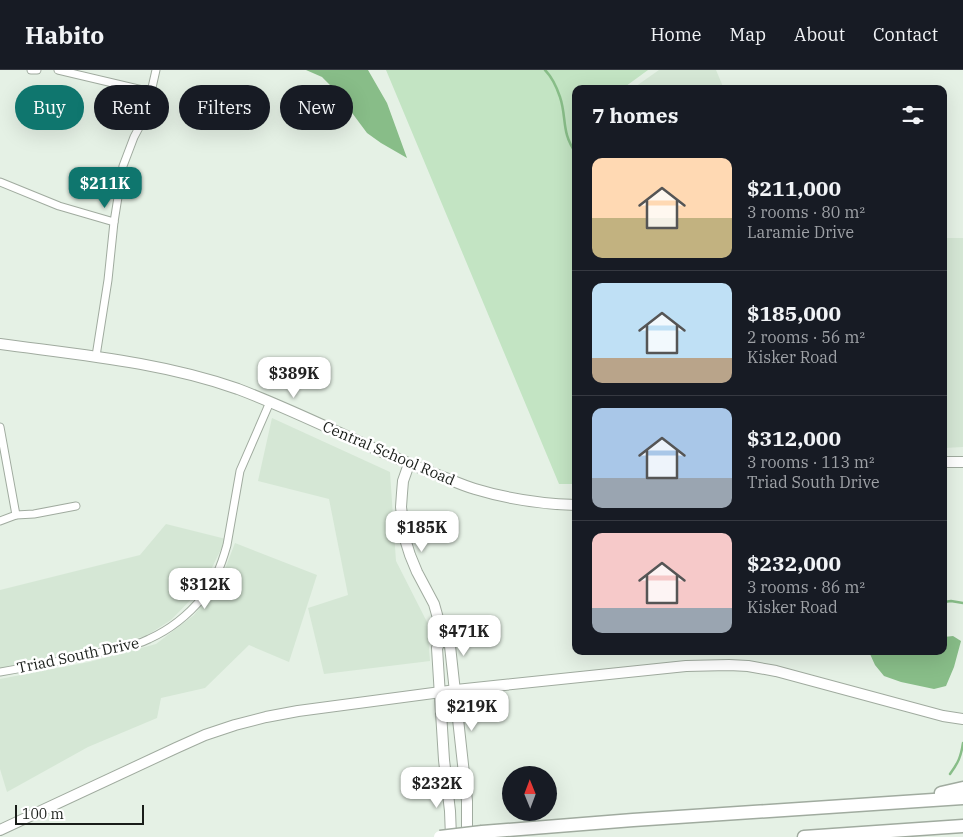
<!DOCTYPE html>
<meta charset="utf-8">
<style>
:root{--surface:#171b24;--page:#242831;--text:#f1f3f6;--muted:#9ea1a6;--line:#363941;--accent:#0f766e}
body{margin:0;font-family:"IBM Plex Serif",serif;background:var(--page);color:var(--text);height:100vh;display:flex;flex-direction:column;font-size:19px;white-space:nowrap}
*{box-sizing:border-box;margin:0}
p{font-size:16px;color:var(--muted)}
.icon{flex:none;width:28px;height:28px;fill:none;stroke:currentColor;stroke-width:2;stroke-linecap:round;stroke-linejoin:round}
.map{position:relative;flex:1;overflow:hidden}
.details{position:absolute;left:572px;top:15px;width:375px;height:570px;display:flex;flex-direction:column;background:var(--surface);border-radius:10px;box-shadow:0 5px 20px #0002}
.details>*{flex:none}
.hud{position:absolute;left:15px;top:15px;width:475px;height:45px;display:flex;gap:10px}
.needle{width:32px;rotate:359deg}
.buttons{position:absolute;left:502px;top:696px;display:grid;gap:10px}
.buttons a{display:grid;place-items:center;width:55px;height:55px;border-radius:50%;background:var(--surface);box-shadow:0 5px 20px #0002;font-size:25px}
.scale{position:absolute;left:15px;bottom:12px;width:129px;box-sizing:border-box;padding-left:5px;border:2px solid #191d19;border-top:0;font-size:14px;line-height:18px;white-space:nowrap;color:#191d19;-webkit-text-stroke:4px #fff;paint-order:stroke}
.price{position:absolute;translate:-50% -42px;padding:0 11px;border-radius:10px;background:#fff;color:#222;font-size:16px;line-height:32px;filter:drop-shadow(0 1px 2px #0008)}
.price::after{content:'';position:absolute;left:50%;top:30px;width:15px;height:11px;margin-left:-8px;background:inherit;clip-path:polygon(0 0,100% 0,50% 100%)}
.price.selected{background:var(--accent);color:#fff}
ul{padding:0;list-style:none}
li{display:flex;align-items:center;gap:15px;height:125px;padding:0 20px}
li+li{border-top:1px solid var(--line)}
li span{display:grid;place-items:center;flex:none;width:140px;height:100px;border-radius:10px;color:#555}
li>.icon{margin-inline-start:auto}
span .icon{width:60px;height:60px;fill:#fffc;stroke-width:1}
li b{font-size:21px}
h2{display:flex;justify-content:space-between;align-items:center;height:60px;padding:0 20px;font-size:21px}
.chip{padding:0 18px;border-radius:22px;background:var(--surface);box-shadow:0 5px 20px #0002;font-size:18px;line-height:45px}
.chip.selected{background:var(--accent);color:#fff}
header{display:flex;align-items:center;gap:30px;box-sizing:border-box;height:70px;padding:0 25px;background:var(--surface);border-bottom:1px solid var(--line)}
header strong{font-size:24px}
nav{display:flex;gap:28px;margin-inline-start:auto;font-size:18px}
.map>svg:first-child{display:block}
.built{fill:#d5e7d5}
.green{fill:#c3e4c3}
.water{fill:#88bd88}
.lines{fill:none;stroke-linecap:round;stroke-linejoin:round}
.stream{stroke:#88bd88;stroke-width:2.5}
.street-casing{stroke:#a0ab9f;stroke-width:9}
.secondary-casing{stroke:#a0ab9f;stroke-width:12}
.highway-casing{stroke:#a0ab9f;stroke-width:15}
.street{stroke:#fff;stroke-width:7}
.secondary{stroke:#fff;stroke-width:10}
.highway{stroke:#fff;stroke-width:12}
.highway-bridge-casing{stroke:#a0ab9f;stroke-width:15;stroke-linecap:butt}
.highway-bridge{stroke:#fff;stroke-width:12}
.labels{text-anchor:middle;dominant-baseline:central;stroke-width:5;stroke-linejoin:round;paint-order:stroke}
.street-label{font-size:15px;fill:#191d19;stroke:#fff}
</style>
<header>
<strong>Habito</strong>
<nav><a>Home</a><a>Map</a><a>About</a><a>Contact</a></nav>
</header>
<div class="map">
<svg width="963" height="767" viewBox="0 0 963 767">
<rect width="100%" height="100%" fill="#e5f1e5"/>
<g class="built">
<polygon points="659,0 716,0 724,19 632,19"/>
<polygon points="944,168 963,168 963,377 944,378"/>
<polygon points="272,348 390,402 396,491 427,552 430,591 324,604 308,538 348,525 329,429 258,411"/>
<polygon points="166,454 226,469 202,518 171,550 146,566 0,599 0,520 140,485"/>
<polygon points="235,473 317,505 289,592 249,575 205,618 161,628 157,648 88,677 7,722 0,699 0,609 89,592 156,574 194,545 221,509"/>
</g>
<polygon class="green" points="386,0 648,0 622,19 576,19 576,414 559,414"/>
<g class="water">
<polygon points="306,0 368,0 387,33 407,88 381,73 367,63 335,20 322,7"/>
<polygon points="953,566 961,571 954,597 946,616 934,619 901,612 884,606 875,595 870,584 870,581 944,581 944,567"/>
</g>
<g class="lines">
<g class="stream">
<path d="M545,0C552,7 557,18 560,27C567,48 561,63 576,83"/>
<polyline points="944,532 951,531 963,533"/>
<path d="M950,704C958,693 961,687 963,673"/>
</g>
<g class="street-casing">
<g id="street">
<polyline points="31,0 37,0"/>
<polyline points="58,0 151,22"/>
<polyline points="0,112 59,136 114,152"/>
<polyline points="96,286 108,210 114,152 123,96 134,67 143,50 151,22 156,0"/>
<polyline points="0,357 16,445 0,451"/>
<polyline points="16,445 34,444 76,436"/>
<path d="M0,602C35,596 70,590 105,581C120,578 136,576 149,569C169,560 189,544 203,527C215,513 222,493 227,475L240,401L270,332"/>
</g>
</g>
<g class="secondary-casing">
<g id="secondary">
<path d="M0,274C80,285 161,292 238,319C304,344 367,378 433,403C447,408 461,415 475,419C508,429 542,434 576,435"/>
<polyline points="944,392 963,392"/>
<polyline points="409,394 403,411 402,423 401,437 405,469 410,485 417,502 434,534 443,566 450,576 467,731 467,767"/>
<polyline points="443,566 437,578 444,690 450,741 451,767"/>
<polyline points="0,760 176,678 205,665 235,655 266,647 298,641 456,620 686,596 729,595 748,596 776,601 943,646 963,649"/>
</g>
</g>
<g class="highway-casing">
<g id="highway">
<polyline points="941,723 963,718"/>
<polyline points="482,762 633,750 963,728"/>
<polyline points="804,767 963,756"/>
</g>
</g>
<use href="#street" class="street"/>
<use href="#secondary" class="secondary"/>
<use href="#highway" class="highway"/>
<g class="highway-bridge-casing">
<polyline id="highway-bridge" points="440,767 482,762"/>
</g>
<use href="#highway-bridge" class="highway-bridge"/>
</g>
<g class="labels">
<g class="street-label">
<text transform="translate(389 383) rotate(23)">Central School Road</text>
<text transform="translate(78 585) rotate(-12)">Triad South Drive</text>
</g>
</g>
</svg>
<div class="buttons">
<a><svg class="needle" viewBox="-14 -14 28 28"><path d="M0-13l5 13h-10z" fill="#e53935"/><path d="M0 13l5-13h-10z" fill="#9ea1a6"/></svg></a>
</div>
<div class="scale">100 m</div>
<b class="price selected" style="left:105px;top:139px">$211K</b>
<b class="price" style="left:294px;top:329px">$389K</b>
<b class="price" style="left:422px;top:483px">$185K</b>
<b class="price" style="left:205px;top:540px">$312K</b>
<b class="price" style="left:464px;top:587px">$471K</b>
<b class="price" style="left:472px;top:662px">$219K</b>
<b class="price" style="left:437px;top:739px">$232K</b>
<div class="hud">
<a class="chip selected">Buy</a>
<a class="chip">Rent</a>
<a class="chip">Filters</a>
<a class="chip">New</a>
</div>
<section class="details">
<h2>7 homes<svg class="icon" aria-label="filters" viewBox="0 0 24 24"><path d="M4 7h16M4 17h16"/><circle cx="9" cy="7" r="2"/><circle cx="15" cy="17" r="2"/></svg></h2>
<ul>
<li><span style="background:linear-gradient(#ffd9b3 60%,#c2b280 0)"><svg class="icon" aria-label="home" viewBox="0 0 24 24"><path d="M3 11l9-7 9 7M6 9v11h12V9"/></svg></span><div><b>$211,000</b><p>3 rooms · 80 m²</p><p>Laramie Drive</p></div></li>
<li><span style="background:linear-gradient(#bfe0f5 75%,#b9a48a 0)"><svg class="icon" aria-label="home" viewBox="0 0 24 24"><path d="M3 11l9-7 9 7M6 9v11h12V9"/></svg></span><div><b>$185,000</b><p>2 rooms · 56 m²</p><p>Kisker Road</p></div></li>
<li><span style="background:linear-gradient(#a9c7e8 70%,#9aa5b1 0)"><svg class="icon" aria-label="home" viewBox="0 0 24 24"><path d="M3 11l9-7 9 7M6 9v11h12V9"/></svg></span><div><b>$312,000</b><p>3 rooms · 113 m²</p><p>Triad South Drive</p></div></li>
<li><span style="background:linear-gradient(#f6c9c9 75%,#9aa5b1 0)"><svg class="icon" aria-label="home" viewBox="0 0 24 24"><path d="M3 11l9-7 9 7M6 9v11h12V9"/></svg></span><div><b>$232,000</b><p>3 rooms · 86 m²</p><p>Kisker Road</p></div></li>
</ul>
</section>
</div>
